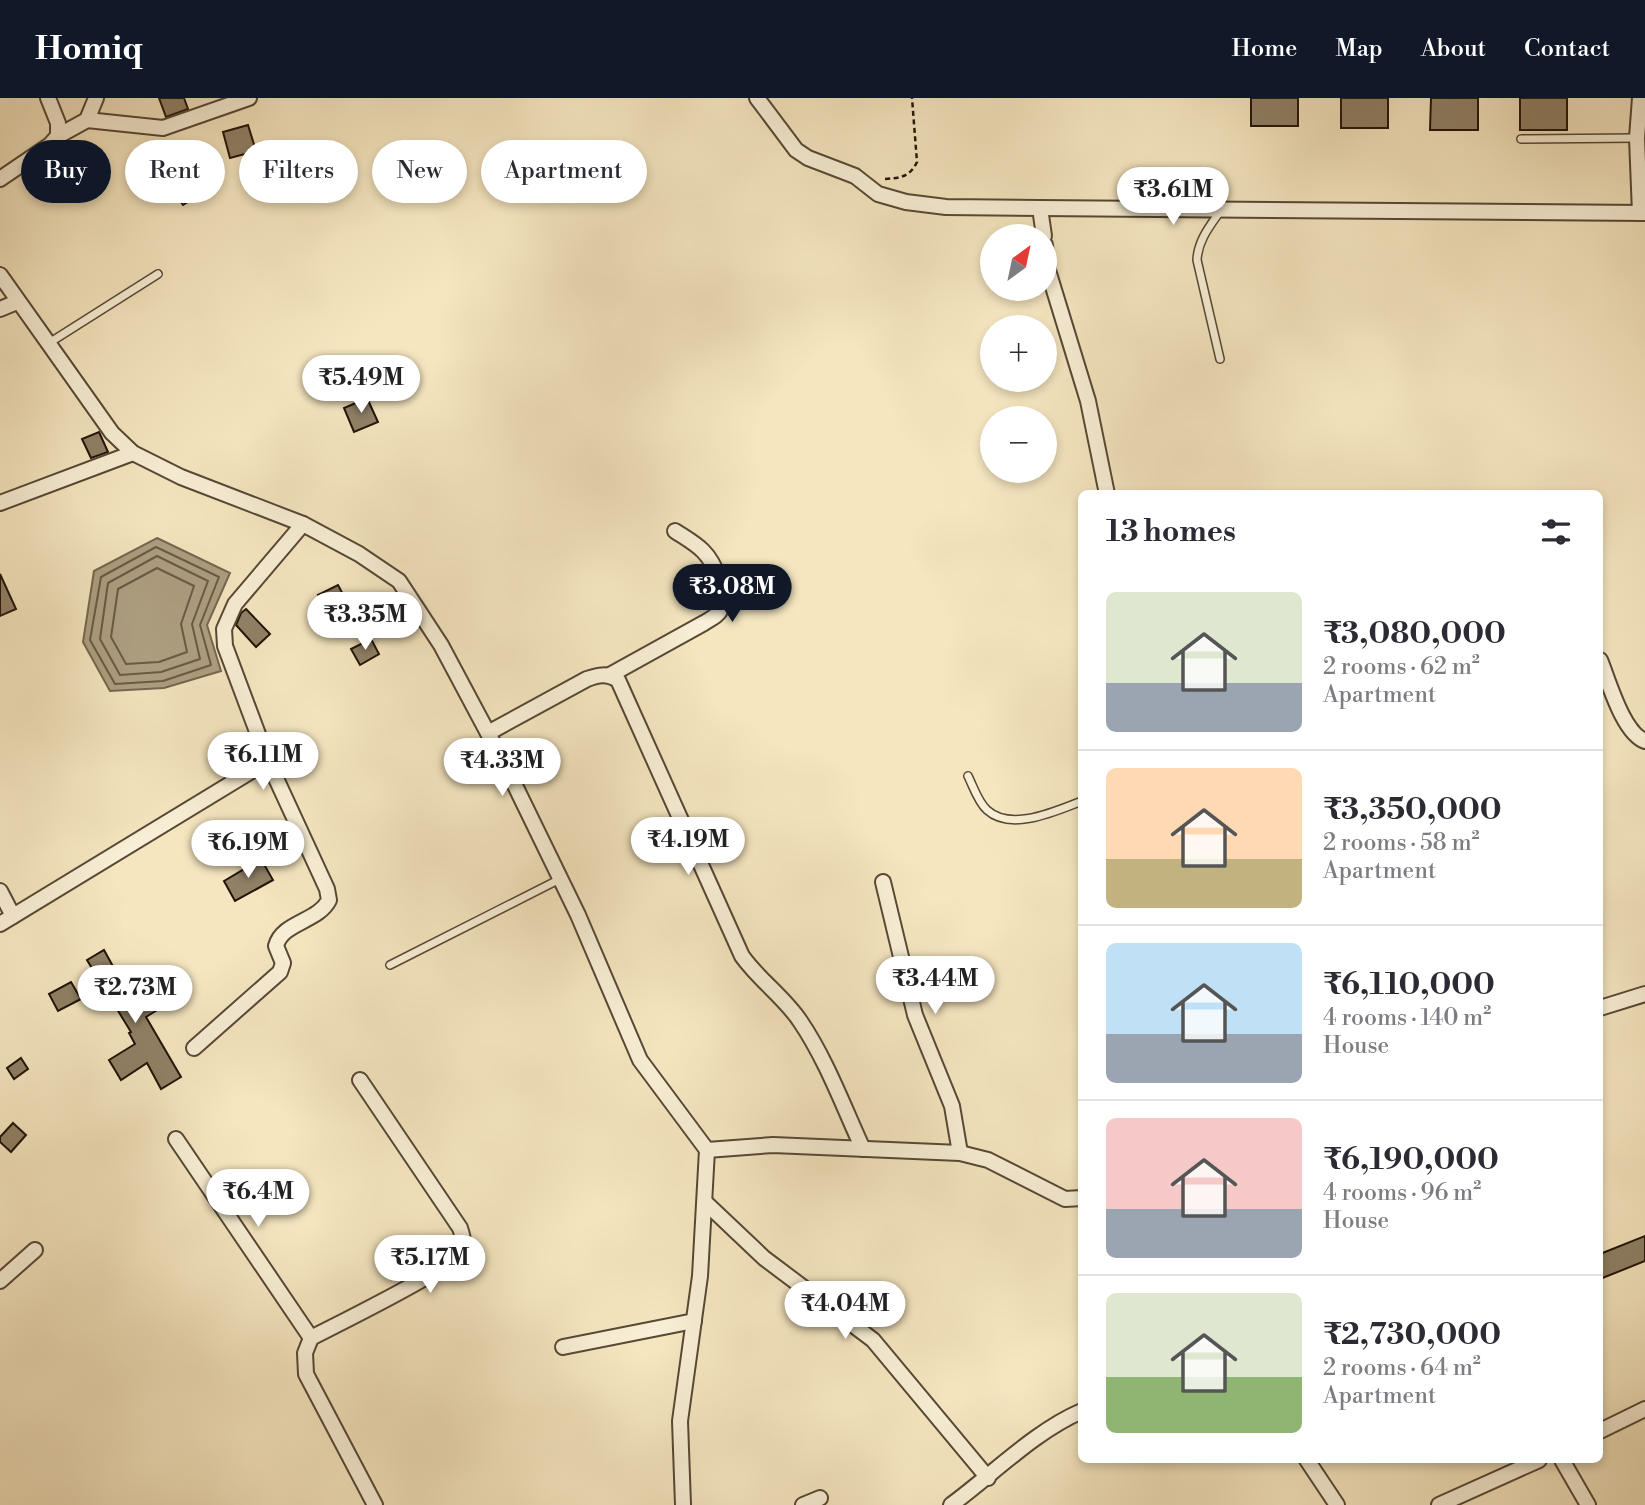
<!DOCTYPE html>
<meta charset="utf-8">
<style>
:root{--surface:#fff;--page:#f7f7f7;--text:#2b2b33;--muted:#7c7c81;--line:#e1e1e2;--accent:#111827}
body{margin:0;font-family:"Libre Bodoni",serif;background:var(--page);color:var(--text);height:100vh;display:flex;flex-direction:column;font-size:26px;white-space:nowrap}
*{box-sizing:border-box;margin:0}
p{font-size:23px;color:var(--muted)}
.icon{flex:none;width:38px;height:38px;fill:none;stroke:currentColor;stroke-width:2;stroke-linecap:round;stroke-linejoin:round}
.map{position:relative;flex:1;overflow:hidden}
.panel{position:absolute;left:1078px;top:392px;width:525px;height:973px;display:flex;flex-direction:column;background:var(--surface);border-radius:10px;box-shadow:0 4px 10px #0003}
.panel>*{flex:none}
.top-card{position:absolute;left:21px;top:42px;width:665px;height:63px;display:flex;gap:14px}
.needle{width:46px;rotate:33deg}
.controls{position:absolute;left:980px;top:126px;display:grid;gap:14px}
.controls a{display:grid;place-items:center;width:77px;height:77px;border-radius:50%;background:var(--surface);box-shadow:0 4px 10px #0003;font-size:35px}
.price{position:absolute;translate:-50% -60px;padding:0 16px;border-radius:24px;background:#fff;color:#222;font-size:23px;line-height:46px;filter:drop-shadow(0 2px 4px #0008)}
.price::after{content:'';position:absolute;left:50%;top:42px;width:21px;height:16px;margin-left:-10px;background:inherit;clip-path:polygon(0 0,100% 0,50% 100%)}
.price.active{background:var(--accent);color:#fff}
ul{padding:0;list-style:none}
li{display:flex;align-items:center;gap:21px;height:175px;padding:0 28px}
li+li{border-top:2px solid var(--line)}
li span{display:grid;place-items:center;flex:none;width:196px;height:140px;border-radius:10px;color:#555}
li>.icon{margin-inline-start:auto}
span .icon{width:84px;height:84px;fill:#fffc;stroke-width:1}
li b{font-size:30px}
h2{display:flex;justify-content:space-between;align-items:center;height:84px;padding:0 28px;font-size:30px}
.tag{padding:0 24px;border-radius:32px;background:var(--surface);box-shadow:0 4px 10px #0003;font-size:24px;line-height:63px}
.tag.active{background:var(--accent);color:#fff}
header{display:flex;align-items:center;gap:42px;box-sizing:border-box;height:98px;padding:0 35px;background:var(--accent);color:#fff}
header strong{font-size:33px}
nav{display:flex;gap:38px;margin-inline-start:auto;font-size:24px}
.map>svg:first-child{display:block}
.water{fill:#ad9f81;stroke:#756750;stroke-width:2}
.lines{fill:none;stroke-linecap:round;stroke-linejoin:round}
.shore{stroke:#685a44;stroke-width:2}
.building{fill:#908167;stroke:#221407;stroke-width:2}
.service-casing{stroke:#574835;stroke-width:10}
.minor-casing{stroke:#574835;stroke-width:18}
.path{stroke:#221407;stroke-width:2.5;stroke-dasharray:5 3.5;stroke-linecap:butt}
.service{stroke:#f8efd6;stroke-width:7}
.minor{stroke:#f8efd6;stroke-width:14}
</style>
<header>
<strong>Homiq</strong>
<nav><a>Home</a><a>Map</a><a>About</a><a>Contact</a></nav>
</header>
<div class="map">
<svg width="1645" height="1407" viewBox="0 0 1645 1407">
<rect width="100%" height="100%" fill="#f5e6c0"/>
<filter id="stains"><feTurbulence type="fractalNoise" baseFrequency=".00286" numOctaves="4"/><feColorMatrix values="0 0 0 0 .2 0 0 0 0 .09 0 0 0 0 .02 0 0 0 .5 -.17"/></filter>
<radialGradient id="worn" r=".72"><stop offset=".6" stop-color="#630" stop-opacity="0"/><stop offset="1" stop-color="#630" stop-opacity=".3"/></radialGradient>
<polygon class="water" points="157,440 230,475 207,527 221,573 164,590 110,593 83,544 94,473"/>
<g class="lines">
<g class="shore">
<polygon points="156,449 219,479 200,527 211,567 163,583 115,586 90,542 101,479"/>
<polygon points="157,458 208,483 192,526 200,561 161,574 120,577 100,541 108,485"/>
<polygon points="157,470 194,488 181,526 187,554 159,564 126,566 111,539 118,491"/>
</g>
</g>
<g class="building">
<polygon points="159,0 184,0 188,11 166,19"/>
<rect x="1251" y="0" width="47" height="28"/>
<rect x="1341" y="0" width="47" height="30"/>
<polygon points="1431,0 1478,0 1478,32 1430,32"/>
<rect x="1520" y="0" width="47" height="32"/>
<polygon points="248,27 256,53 230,60 223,34"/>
<polygon points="194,73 206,93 183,107 170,87"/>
<polygon points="367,300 378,324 354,334 344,310"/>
<polygon points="99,334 108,354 91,360 82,341"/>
<polygon points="0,476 16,511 0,518"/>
<polygon points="338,487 347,504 327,514 318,497"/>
<polygon points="246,511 270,536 256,549 236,527 241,515"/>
<polygon points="371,541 379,556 360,567 351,551"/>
<polygon points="261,761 273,782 235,803 224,783"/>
<polygon points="104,852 126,892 143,881 162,909 146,919 181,979 161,991 147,965 121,982 109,962 135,946 129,935 131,934 87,862"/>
<polygon points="71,884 81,901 58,913 49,896"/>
<polygon points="21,960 28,971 14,981 7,970"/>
<polygon points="13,1025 26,1037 11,1054 0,1044 0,1039"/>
<polygon points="1645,1138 1645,1163 1600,1181 1600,1156"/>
</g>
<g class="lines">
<g class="service-casing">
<g id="service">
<polyline points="1521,41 1637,40"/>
<polyline points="49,245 158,176"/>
<path d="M1220,261L1197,162C1198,142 1210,128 1221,112"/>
<path d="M968,678C973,688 978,704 987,712C1011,734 1056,713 1082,703"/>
<polyline points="390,867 560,781"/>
</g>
</g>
<g class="minor-casing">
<g id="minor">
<polyline points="757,0 796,52 808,60 855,78 878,96 906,104 946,109 1040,110 1645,115"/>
<polyline points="87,22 163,30 249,0"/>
<polyline points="58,38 87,22 96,0"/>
<polyline points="0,81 50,47 58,38 58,25 48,0"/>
<polyline points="1040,110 1044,138"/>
<polyline points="1640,115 1637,40 1640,0"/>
<polyline points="1045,147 1047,169 1088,303 1107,396"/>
<polyline points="0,177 112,335 133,355 181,379 303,426 359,456 399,483 441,547 506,669 578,817 640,962 707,1052 700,1178 680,1323 683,1407"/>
<polyline points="0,211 17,204"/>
<polyline points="0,405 133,355"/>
<path d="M1600,562C1609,584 1623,635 1645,643"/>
<path d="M610,577L704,525C710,521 718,518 721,511C728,495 714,464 703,453C695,445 684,439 675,433"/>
<path d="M488,635L587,581C599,577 606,575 618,582L742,858C759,882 784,899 800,923C826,961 844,1010 863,1051"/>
<polyline points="883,784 915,917 952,1008 960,1055"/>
<polyline points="0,793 13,818"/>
<polyline points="0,826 268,663"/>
<polyline points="1600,910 1645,896"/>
<path d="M194,950L280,874L283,865L276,848C282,824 318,824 329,802L327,791L268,663L225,548L224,531L235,506L303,426"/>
<path d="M360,982L460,1130C462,1136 465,1145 463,1152C457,1168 334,1228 311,1240L305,1255L306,1276L375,1407"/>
<polyline points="176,1041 311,1240"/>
<polyline points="707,1052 773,1047 960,1055 988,1062 1065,1101 1082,1100"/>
<polyline points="706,1105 764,1160 873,1242 988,1380"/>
<polyline points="0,1183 35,1152"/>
<polyline points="563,1249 694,1223"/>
<polyline points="1600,1333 1645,1311"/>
<polyline points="1307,1362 1337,1407"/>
<polyline points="1562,1362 1588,1407"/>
<polyline points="803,1407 820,1400"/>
<path d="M951,1407C992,1377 1035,1333 1082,1313"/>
<polyline points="1439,1407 1539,1362"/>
</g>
</g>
<path class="path" d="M885,81C900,80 910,79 917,64L912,0"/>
<use href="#service" class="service"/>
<use href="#minor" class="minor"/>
</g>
<rect width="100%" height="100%" filter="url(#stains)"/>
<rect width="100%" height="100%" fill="url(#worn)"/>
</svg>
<div class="controls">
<a><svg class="needle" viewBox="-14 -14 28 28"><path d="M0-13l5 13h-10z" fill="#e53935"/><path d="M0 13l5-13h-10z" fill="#7c7c81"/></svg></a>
<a>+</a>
<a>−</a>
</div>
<b class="price" style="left:1173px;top:129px">₹3.61M</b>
<b class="price" style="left:361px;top:317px">₹5.49M</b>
<b class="price active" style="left:732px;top:526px">₹3.08M</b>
<b class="price" style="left:365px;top:554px">₹3.35M</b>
<b class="price" style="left:263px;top:694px">₹6.11M</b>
<b class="price" style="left:502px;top:700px">₹4.33M</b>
<b class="price" style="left:688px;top:779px">₹4.19M</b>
<b class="price" style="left:248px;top:782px">₹6.19M</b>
<b class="price" style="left:935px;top:918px">₹3.44M</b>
<b class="price" style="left:135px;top:927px">₹2.73M</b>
<b class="price" style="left:258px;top:1131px">₹6.4M</b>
<b class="price" style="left:430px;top:1197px">₹5.17M</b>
<b class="price" style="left:845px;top:1243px">₹4.04M</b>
<div class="top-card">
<a class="tag active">Buy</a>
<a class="tag">Rent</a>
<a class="tag">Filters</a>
<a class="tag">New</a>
<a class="tag">Apartment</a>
</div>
<section class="panel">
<h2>13 homes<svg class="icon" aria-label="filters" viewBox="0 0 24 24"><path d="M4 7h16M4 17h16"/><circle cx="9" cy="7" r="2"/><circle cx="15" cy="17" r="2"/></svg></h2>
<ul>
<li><span style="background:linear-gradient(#dfe7d0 65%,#9aa5b1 0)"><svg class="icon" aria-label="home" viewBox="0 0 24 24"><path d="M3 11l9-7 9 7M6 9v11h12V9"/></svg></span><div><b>₹3,080,000</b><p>2 rooms · 62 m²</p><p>Apartment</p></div></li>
<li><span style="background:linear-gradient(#ffd9b3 65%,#c2b280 0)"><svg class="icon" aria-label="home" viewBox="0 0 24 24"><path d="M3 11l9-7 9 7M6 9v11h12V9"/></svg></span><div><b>₹3,350,000</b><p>2 rooms · 58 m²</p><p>Apartment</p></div></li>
<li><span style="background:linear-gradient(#bfe0f5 65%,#9aa5b1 0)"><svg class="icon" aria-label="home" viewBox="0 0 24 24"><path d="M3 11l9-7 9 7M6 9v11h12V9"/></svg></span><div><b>₹6,110,000</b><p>4 rooms · 140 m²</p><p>House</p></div></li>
<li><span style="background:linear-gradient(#f6c9c9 65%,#9aa5b1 0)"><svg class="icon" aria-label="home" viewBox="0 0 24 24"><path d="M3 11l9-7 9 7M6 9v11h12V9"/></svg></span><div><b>₹6,190,000</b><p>4 rooms · 96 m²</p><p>House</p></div></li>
<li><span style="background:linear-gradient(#dfe7d0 60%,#8fb573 0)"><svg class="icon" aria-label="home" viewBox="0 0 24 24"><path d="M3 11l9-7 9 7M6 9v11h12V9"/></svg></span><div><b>₹2,730,000</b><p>2 rooms · 64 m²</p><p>Apartment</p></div></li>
</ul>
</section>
</div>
